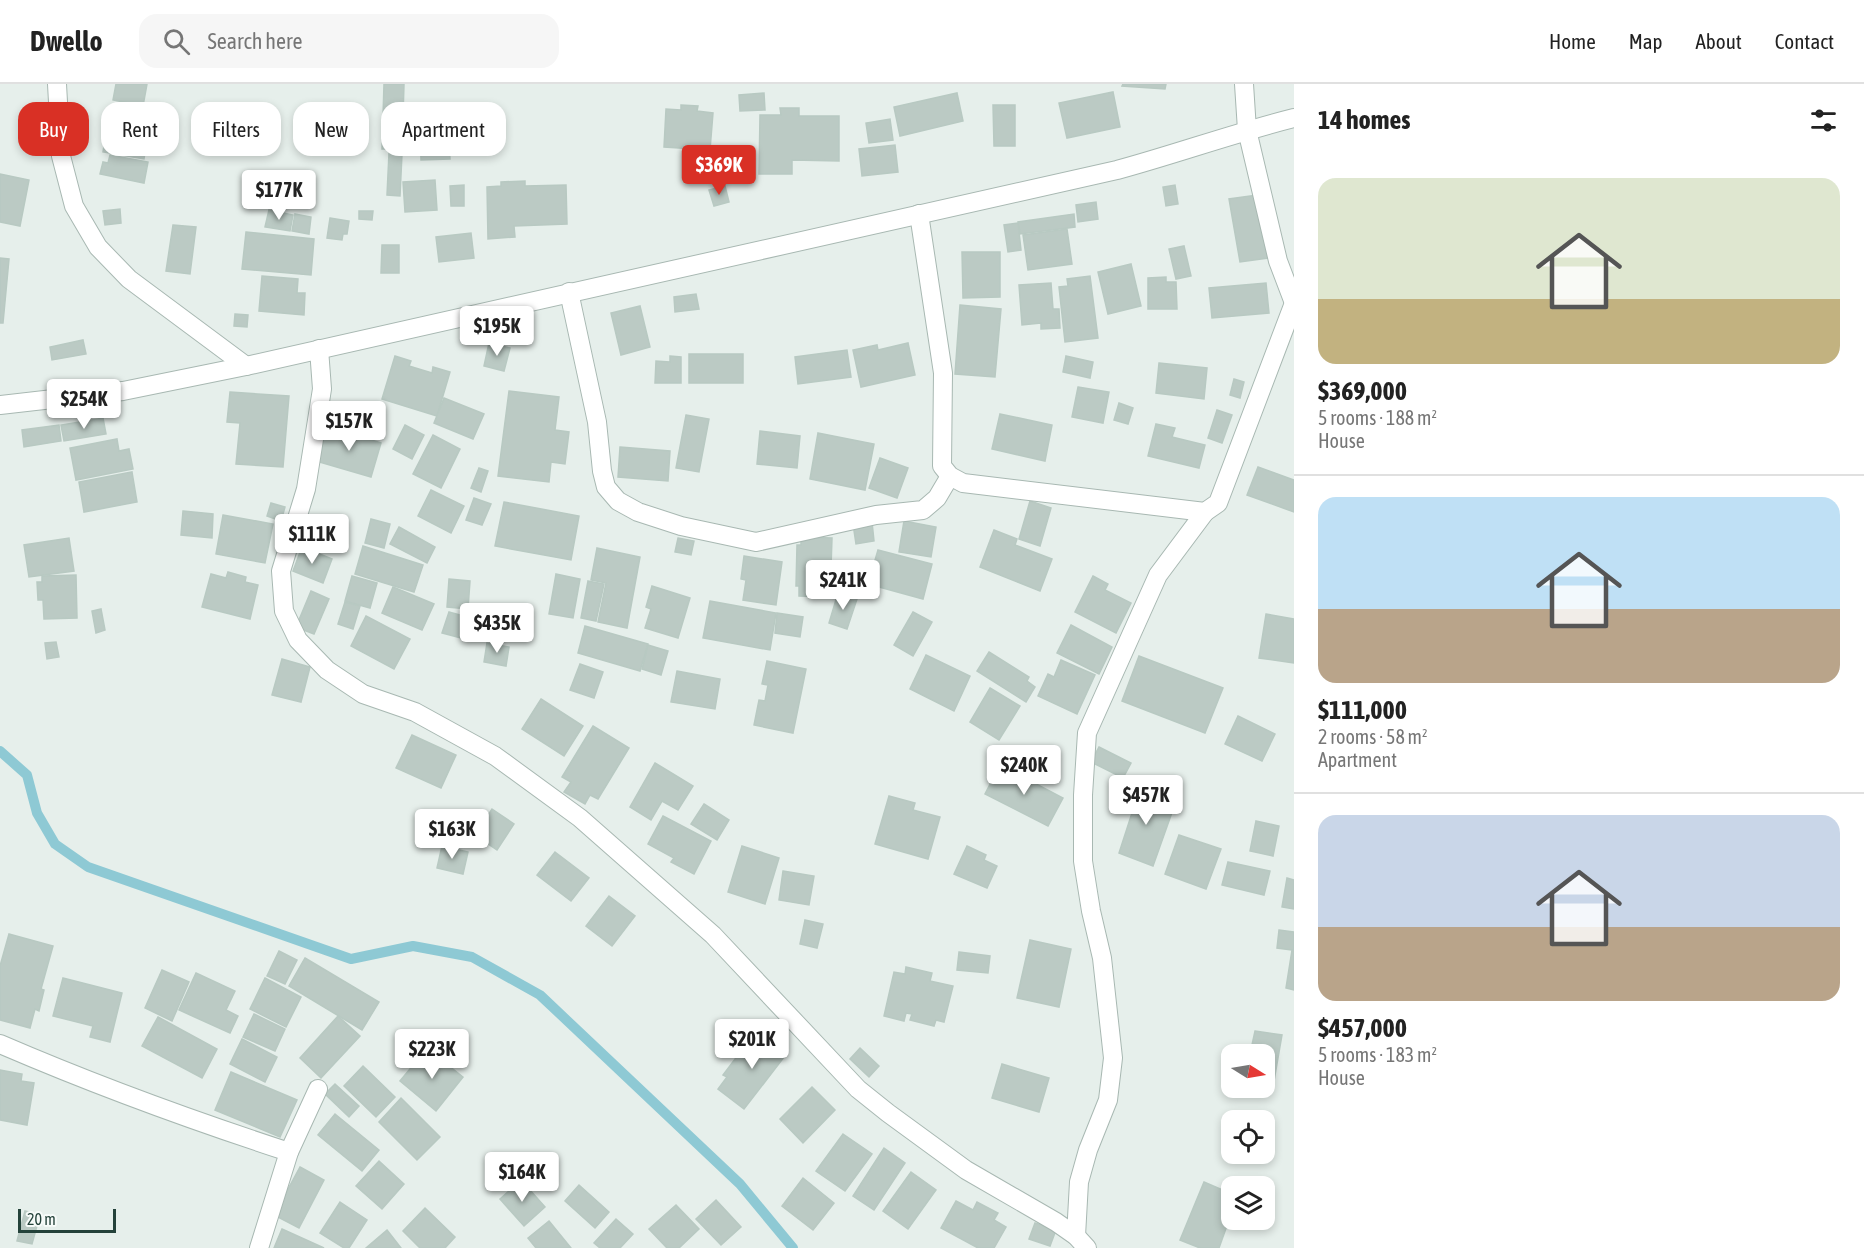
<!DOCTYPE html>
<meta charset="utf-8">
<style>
:root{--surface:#fff;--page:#f6f6f6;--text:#222;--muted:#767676;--line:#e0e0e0;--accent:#d93025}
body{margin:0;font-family:"Asap Condensed",sans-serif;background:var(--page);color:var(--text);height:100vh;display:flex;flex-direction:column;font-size:22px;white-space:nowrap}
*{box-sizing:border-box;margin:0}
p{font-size:20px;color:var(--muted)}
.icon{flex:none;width:33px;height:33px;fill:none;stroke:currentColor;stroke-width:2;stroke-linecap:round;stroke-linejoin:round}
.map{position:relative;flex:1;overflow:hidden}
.drawer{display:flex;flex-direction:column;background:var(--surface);width:570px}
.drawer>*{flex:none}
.top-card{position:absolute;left:18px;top:18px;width:570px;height:54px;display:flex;gap:12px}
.needle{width:39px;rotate:101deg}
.buttons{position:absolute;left:1221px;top:960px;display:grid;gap:12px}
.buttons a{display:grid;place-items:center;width:54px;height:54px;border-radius:12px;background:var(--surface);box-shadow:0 3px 9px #0003;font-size:30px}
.scale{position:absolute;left:18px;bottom:15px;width:98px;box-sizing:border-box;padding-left:6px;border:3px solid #24423a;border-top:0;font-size:16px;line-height:21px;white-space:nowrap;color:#24423a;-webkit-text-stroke:4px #f7fbf9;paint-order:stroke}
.price{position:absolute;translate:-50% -51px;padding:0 14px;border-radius:6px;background:#fff;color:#222;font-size:20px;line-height:39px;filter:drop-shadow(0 2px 3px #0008)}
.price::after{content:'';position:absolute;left:50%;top:36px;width:18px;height:14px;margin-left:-9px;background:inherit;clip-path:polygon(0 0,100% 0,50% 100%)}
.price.active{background:var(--accent);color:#fff}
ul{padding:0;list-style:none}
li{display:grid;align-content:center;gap:12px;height:318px;padding:0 24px}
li+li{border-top:2px solid var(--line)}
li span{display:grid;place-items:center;height:186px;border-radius:18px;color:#555}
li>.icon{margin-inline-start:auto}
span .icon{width:108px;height:108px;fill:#fffc;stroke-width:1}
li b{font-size:26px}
h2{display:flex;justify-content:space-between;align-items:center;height:72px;padding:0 24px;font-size:26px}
.tag{padding:0 21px;border-radius:18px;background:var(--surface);box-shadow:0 3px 9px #0003;font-size:21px;line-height:54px}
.tag.active{background:var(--accent);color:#fff}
header{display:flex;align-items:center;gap:36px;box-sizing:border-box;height:84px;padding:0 30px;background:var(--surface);border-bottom:2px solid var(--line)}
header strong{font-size:28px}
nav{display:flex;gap:33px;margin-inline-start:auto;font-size:21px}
.search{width:420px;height:54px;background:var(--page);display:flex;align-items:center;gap:15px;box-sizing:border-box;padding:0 21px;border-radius:18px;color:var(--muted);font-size:22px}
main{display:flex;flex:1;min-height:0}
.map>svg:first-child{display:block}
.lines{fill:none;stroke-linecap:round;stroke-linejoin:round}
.stream{stroke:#8ec9d4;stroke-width:10}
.building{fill:#bbcac4;stroke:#b8c9c2;stroke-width:1.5}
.minor-casing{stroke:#a8b8b2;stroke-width:20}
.minor{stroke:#fff;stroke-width:18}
</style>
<header>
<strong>Dwello</strong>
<div class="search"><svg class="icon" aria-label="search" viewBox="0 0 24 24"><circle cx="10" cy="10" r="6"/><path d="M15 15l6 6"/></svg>Search here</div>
<nav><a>Home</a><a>Map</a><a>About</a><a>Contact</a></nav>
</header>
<main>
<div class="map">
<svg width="1294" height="1164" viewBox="0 0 1294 1164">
<rect width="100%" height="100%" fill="#e6efeb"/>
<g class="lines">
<polyline class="stream" points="0,667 27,691 37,729 55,760 88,783 351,875 413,862 472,873 540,911 740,1100 793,1164"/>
</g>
<g class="building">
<polygon points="116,0 147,0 143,22 113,16"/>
<polygon points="384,0 404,0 402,65 382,65"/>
<polygon points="1123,0 1166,0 1165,5 1122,2"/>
<polygon points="1113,8 1120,43 1067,54 1059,19"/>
<polygon points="764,9 765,26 740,27 739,11"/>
<polygon points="957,9 963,37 900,52 894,23"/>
<polygon points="681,21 698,22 697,27 713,29 710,66 664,63 666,25 681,26"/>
<polygon points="993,21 1015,21 1015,62 994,62"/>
<polygon points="117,24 151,30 144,75 103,68 106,49 109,49 112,36 115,37"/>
<polygon points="780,24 799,24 799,32 839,32 839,77 792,76 792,90 759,90 760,31 781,31"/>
<polygon points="890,35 893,56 869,59 866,39"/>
<polygon points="448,43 450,75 421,76 420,44"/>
<polygon points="895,61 898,88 862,92 859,65"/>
<polygon points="389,69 402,70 400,112 387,111"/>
<polygon points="110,71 148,78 144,99 100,90 103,78 108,79"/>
<polygon points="0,90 29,96 20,142 0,138"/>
<polygon points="435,96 437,126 405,128 403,98"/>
<polygon points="525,97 525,102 566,101 567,140 514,142 515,153 488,155 487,103 501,102 501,98"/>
<polygon points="464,101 464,122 451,122 450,102"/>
<polygon points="1175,101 1178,120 1166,122 1163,103"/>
<polygon points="725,102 729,118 714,122 709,106"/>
<polygon points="1257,111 1268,174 1240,178 1229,115"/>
<polygon points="1096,118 1098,135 1078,138 1076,121"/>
<polygon points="120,125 121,139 105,141 103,127"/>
<polygon points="269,126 293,131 290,147 265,143"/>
<polygon points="359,127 373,127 372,136 359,135"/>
<polygon points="295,130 311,133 309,150 292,147"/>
<polygon points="1074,130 1075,143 1020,150 1018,138"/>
<polygon points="330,134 349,137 347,150 343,150 342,156 327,154"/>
<polygon points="1018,139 1021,166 1008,168 1004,141"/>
<polygon points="173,141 196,143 190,190 166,187"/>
<polygon points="1067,145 1072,180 1028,186 1023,151"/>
<polygon points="246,148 314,155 311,191 242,185"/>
<polygon points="471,149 474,174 439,178 436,153"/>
<polygon points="382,161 399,161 399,189 381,189"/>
<polygon points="1184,162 1191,192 1176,195 1169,165"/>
<polygon points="962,168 1000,168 1000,213 963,214"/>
<polygon points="0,174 9,175 3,239 0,239"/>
<polygon points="1131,180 1141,222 1108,230 1098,188"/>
<polygon points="262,192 298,195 297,209 305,209 304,231 259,227"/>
<polygon points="1090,192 1098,254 1065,258 1059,203 1068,202 1067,195"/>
<polygon points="1166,193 1166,198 1176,198 1177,225 1148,225 1148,194"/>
<polygon points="1051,199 1053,225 1059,225 1060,244 1041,245 1041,239 1022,241 1019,201"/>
<polygon points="1266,199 1269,229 1212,234 1209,204"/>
<polygon points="696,210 699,225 675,228 674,213"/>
<polygon points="960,221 1001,225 995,293 955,290"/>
<polygon points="640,222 650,263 621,271 611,229"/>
<polygon points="235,230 248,231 247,243 234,242"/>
<polygon points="83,256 86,270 52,276 50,263"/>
<polygon points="489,259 510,264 504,287 484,282"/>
<polygon points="908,259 915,291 861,303 853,266 877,261 878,266"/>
<polygon points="847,266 851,293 798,300 795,273"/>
<rect x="689" y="270" width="54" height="29"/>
<polygon points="395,272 411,277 409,282 432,289 433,283 450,288 437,332 382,315"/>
<polygon points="670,272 681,273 681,299 655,299 656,277 670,278"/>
<polygon points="1066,272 1093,278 1090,294 1063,288"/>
<polygon points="1159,279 1207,284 1204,315 1156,309"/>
<polygon points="1234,295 1244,298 1240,314 1230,311"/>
<polygon points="1078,303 1109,308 1103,339 1072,333"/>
<polygon points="509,307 559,313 555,346 569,348 565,380 551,378 549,398 498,392"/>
<polygon points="230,308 289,312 283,383 236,380 240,339 227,338"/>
<polygon points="444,314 484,330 473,355 434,339"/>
<polygon points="1119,319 1133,324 1128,340 1114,336"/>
<polygon points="1217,326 1232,331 1222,359 1208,354"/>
<polygon points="1000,330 1052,341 1045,377 992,365"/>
<polygon points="686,331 709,335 699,388 676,384"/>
<polygon points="103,334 106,350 64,357 61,341"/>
<polygon points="1156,340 1175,344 1172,353 1205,361 1199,384 1148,372"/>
<polygon points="59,341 61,357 24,363 22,346"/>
<polygon points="405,341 424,351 412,375 393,365"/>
<polygon points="327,342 381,359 371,393 316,377"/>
<polygon points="760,347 800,352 797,384 757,380"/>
<polygon points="818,349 874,360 865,406 810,395"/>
<polygon points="433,351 460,365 441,404 413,390"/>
<polygon points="117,355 119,367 129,365 133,385 76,396 70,364"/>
<polygon points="620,363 670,367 668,397 618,393"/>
<polygon points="880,374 908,384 897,414 869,404"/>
<polygon points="1258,383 1294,396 1294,428 1247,411"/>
<polygon points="479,384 488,387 481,408 471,404"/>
<polygon points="132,388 137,418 84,428 79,398"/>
<polygon points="431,406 464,422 451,449 418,432"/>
<polygon points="474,414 491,420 482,441 466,436"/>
<polygon points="1030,417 1051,424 1040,462 1019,455"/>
<polygon points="504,418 579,432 571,476 495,462"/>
<polygon points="271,419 285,423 281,437 267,432"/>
<polygon points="183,427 213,430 212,454 181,451"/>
<polygon points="223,431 273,440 265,479 216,470"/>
<polygon points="312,431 344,440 338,462 306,452"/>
<polygon points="371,435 390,440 384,464 365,459"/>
<polygon points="904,437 936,443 931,473 899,468"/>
<polygon points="872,438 874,457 856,460 853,440"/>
<polygon points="399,443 435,463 427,479 390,460"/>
<polygon points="994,446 1017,455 1015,461 1052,475 1040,507 980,483"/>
<polygon points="801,453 832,454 830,513 799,512 799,502 796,502 797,461 801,461"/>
<polygon points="69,454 74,487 29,493 24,461"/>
<polygon points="678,454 694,457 691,471 675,468"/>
<polygon points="363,462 423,481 414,508 355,490"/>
<polygon points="302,463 332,475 323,499 293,487"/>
<polygon points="597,464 640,473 627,544 598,538 606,499 591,496"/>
<polygon points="878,466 932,480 923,515 868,500"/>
<polygon points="744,472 782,478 776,521 743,516 746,496 741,495"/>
<polygon points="228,488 246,493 245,498 258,501 250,535 202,523 211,490 226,494"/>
<polygon points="556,490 580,495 573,534 549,530"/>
<polygon points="76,491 77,534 44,535 43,516 38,516 37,498 42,498 42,492"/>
<polygon points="352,492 377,499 370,524 345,517"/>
<polygon points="1093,492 1108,500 1105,506 1131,519 1116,549 1075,528"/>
<polygon points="449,495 470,497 468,525 447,523"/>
<polygon points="588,497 604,500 596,537 581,534"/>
<polygon points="652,502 690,514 678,554 645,544 651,525 646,523"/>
<polygon points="393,503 434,520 422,546 382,529"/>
<polygon points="311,507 329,515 314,550 296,543"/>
<polygon points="838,509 857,515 847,545 829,539"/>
<polygon points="710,517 776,529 770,566 703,554"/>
<polygon points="345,518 360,522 353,545 338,540"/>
<polygon points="101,525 105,546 96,549 92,527"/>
<polygon points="449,528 471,534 465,555 442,549"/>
<polygon points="913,528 932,538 913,572 894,561"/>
<polygon points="777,529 803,533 800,553 775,549"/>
<polygon points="1266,530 1294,535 1294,579 1259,574"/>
<polygon points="366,532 410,555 394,585 351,562"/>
<polygon points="1071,541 1112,563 1099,590 1057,569"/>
<polygon points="585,542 648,560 640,587 578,569"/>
<polygon points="56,558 59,573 47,575 45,559"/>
<polygon points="487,559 509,563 506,582 484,578"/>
<polygon points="648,561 668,567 661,591 642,585"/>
<polygon points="989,568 1029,593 1027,597 1035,603 1026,618 977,587"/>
<polygon points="926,571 970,592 954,627 910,605"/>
<polygon points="1139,572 1223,604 1205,649 1122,617"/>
<polygon points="282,575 310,583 301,618 272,611"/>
<polygon points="1061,576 1095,591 1077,630 1038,612 1048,590 1054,593"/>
<polygon points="767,577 806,585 793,649 754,641 759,616 765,617 768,601 762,600"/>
<polygon points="580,580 603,588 594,614 570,606"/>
<polygon points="677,587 720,595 715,625 671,618"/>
<polygon points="990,604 1020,622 999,656 970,638"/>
<polygon points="541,615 583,642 564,672 522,645"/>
<polygon points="1238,632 1275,650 1262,677 1225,660"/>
<polygon points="593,642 629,664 598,715 590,711 585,720 564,708 571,698 562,693"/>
<polygon points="412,651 456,671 441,704 396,684"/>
<polygon points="1099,663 1131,679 1123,694 1091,678"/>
<polygon points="655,679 693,702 678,726 662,717 651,736 630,723"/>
<polygon points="1000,681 1063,714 1048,742 985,710"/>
<polygon points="1132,704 1175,720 1153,782 1119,769 1132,729 1125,726"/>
<polygon points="889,712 915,719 913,726 940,733 928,775 875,760"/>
<polygon points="704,720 729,736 717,756 691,740"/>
<polygon points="492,725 514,740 497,766 475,751"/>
<polygon points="663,732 711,757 694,790 671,778 674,774 648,760"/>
<polygon points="1256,737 1279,742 1273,772 1250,767"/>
<polygon points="1179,751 1221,765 1206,805 1165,790"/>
<polygon points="442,762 468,768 463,790 437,784"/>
<polygon points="742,762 779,774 765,820 728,808"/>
<polygon points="967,762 986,771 984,776 997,782 987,804 954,790"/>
<polygon points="555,768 589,794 571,817 537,791"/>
<polygon points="1228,778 1270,787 1264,811 1222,801"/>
<polygon points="783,787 814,792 809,821 779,816"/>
<polygon points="1287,794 1294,796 1294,825 1282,823"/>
<polygon points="609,812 635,832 612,862 586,842"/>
<polygon points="805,836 823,840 817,864 800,860"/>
<polygon points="1279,846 1294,848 1294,906 1286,904 1292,866 1277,864"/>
<polygon points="9,850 53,862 41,905 44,906 39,927 35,925 30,944 0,936 0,882"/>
<polygon points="1030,856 1071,865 1059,923 1017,914"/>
<polygon points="279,867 297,876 285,900 267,892"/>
<polygon points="959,868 990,872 988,889 957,886"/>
<polygon points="305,874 379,918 362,946 289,902"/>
<polygon points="906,883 932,889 930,897 953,902 944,938 936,936 934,942 910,936 912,930 906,929 904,937 884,932 894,888 905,890"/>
<polygon points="162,886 189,898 172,937 145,924"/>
<polygon points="196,889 235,907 226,926 238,932 230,949 179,926"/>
<polygon points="63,894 122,909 110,958 90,953 93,942 53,932"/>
<polygon points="265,894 301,913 286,943 250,925"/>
<polygon points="254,930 285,945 275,967 243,953"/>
<polygon points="338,932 360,952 321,994 300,974"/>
<polygon points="158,933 217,965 202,994 142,962"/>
<polygon points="1255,947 1282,951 1274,997 1264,995 1264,970 1250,970"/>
<polygon points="761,948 788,968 744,1025 718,1005 727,993 723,991 748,958 751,961"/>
<polygon points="242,955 277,973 265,998 230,980"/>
<polygon points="860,964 879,982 869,993 850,975"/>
<polygon points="424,968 435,978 439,974 463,993 436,1027 400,997"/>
<polygon points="1002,980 1049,994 1039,1028 992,1014"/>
<polygon points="363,982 395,1013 376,1033 344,1002"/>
<polygon points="0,986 22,990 21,997 34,999 27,1041 0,1036"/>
<polygon points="231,988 297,1016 280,1053 215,1026"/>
<polygon points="335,1000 359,1022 349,1033 325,1010"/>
<polygon points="812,1003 835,1026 803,1059 780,1035"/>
<polygon points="401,1014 440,1053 417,1076 379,1038"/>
<polygon points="335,1030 379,1066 362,1087 318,1051"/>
<polygon points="843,1050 872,1070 845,1107 816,1087"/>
<polygon points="884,1064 905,1079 874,1126 853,1112"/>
<polygon points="379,1077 404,1100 382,1125 356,1102"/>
<polygon points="300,1083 324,1096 299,1144 274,1131"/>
<polygon points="911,1088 936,1106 908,1145 883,1127"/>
<polygon points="803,1094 834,1119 813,1146 782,1122"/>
<polygon points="521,1096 545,1123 524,1142 500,1115"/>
<polygon points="1204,1098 1232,1110 1232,1136 1240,1136 1239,1140 1229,1136 1219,1164 1200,1164 1180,1156"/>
<polygon points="579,1101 609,1128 595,1144 565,1117"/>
<polygon points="716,1116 741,1143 721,1161 696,1135"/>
<polygon points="956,1117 973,1126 977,1118 998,1129 994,1136 1006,1143 994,1164 978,1164 941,1144"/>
<polygon points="340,1118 367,1136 349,1164 344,1164 320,1149"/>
<polygon points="676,1121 699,1145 679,1164 667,1164 649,1145"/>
<polygon points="425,1124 455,1153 445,1164 420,1164 403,1147"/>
<polygon points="25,1127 40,1131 32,1160 17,1157"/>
<polygon points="616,1135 633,1150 620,1164 600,1164 594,1159"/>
<polygon points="549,1137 571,1164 536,1164 528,1154"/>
<polygon points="1035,1139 1056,1146 1050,1162 1029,1155"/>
<polygon points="282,1145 324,1164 274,1164"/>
<polygon points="387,1146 401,1164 366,1164"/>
</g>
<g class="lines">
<g class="minor-casing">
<g id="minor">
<polyline points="57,0 61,72 74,122 98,163 129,195 246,282"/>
<polyline points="1244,0 1247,46 1278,177 1294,219"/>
<polyline points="919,130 943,289 942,382 950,392 963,399 1205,428 1218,419 1294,219"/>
<polyline points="569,208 597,338 602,387 606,403 618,417 638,428 681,442 756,458 876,431 923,426 937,414 950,392"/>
<polyline points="319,265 322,305 306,405 281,487 284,527 298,556 327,586 363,610 415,628 495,672 580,734 713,851 858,1005 888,1029 966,1086 1056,1138 1076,1152 1087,1164"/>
<path d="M0,321L123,307L246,282L1117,86C1176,70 1234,49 1294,34"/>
<path d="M0,960C95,1001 191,1036 289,1068"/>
<polyline points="1076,1152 1079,1098 1088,1066 1108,1016 1113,974 1102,874 1091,827 1083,777 1083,711 1087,649 1158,491 1205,428"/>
<polyline points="259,1164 289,1068 318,1005"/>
</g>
</g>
<use href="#minor" class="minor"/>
</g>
</svg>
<div class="buttons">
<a><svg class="needle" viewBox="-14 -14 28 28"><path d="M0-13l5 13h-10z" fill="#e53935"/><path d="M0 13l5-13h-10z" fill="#767676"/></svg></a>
<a><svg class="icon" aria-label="locate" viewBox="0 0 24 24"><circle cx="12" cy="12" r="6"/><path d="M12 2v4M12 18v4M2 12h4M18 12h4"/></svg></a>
<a><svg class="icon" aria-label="layers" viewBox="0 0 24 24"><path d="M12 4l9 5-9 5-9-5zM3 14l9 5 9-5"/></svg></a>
</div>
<div class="scale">20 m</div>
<b class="price active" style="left:719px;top:112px">$369K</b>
<b class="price" style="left:279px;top:137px">$177K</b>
<b class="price" style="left:497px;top:273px">$195K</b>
<b class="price" style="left:84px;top:346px">$254K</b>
<b class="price" style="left:349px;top:368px">$157K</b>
<b class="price" style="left:312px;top:481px">$111K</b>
<b class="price" style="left:843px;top:527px">$241K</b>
<b class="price" style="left:497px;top:570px">$435K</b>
<b class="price" style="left:1024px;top:712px">$240K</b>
<b class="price" style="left:1146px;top:742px">$457K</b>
<b class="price" style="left:452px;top:776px">$163K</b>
<b class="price" style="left:752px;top:986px">$201K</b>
<b class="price" style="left:432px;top:996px">$223K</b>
<b class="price" style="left:522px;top:1119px">$164K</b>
<div class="top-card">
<a class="tag active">Buy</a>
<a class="tag">Rent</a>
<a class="tag">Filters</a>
<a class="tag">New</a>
<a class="tag">Apartment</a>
</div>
</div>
<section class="drawer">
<h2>14 homes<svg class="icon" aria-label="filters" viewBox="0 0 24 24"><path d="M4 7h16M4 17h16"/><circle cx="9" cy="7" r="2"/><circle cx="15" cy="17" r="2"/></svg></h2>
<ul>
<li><span style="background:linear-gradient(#dfe7d0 65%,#c2b280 0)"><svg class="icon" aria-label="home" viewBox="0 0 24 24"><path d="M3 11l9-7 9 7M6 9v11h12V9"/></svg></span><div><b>$369,000</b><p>5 rooms · 188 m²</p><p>House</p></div></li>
<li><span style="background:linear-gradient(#bfe0f5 60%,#b9a48a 0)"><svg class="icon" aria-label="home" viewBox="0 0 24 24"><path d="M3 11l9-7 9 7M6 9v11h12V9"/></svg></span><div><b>$111,000</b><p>2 rooms · 58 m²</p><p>Apartment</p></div></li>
<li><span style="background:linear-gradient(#c9d6e8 60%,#b9a48a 0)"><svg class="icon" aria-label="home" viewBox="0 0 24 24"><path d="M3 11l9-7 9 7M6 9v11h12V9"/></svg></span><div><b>$457,000</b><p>5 rooms · 183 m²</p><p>House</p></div></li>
</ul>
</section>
</main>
